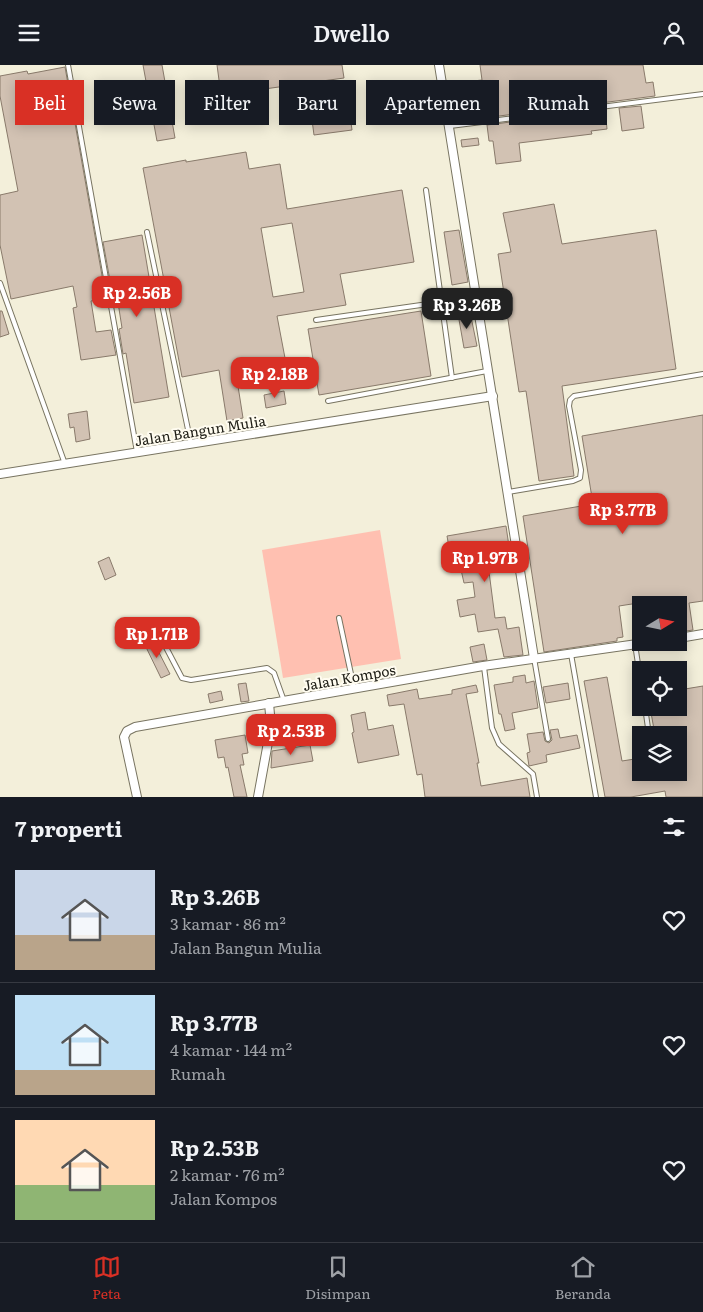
<!DOCTYPE html>
<html lang="id">
<meta charset="utf-8">
<style>
:root{--surface:#171b24;--page:#20242c;--text:#f1f3f6;--muted:#9ea1a6;--line:#363941;--accent:#d93025}
body{margin:0;font-family:Literata,serif;background:var(--page);color:var(--text);height:100vh;display:flex;flex-direction:column;font-size:19px;white-space:nowrap}
*{box-sizing:border-box;margin:0}
p{font-size:16px;color:var(--muted)}
.icon{flex:none;width:28px;height:28px;fill:none;stroke:currentColor;stroke-width:2;stroke-linecap:round;stroke-linejoin:round}
.map{position:relative;height:732px;overflow:hidden}
.side{display:flex;flex-direction:column;background:var(--surface);flex:1}
.side>*{flex:none}
.banner{position:absolute;left:15px;top:15px;width:674px;height:45px;display:flex;gap:10px}
.needle{width:32px;rotate:80deg}
.buttons{position:absolute;left:632px;top:531px;display:grid;gap:10px}
.buttons a{display:grid;place-items:center;width:55px;height:55px;border-radius:0px;background:var(--surface);box-shadow:0 2px 12px #0003;font-size:25px}
.price{position:absolute;translate:-50% -42px;padding:0 11px;border-radius:10px;background:var(--accent);color:#fff;font-size:16px;line-height:32px;filter:drop-shadow(0 1px 2px #0008)}
.price::after{content:'';position:absolute;left:50%;top:30px;width:15px;height:11px;margin-left:-8px;background:inherit;clip-path:polygon(0 0,100% 0,50% 100%)}
.price.active{background:#222;color:#fff}
ul{padding:0;list-style:none}
li{display:flex;align-items:center;gap:15px;height:125px;padding:0 15px}
li+li{border-top:1px solid var(--line)}
li span{display:grid;place-items:center;flex:none;width:140px;height:100px;border-radius:0px;color:#555}
li>.icon{margin-inline-start:auto}
span .icon{width:60px;height:60px;fill:#fffc;stroke-width:1}
li b{font-size:21px}
h2{display:flex;justify-content:space-between;align-items:center;height:60px;padding:0 15px;font-size:21px}
.tag{padding:0 18px;border-radius:0px;background:var(--surface);box-shadow:0 2px 12px #0003;font-size:18px;line-height:45px}
.tag.active{background:var(--accent);color:#fff}
header{display:flex;justify-content:space-between;align-items:center;height:65px;padding:0 15px;background:var(--surface);font-size:22px;font-weight:600}
.tabs{display:flex;justify-content:space-around;align-items:center;height:70px;border-top:1px solid var(--line);background:var(--surface);font-size:14px;color:var(--muted)}
.tabs a{display:grid;justify-items:center;gap:2px}
.tabs .active{color:var(--accent)}
.map>svg:first-child{display:block}
.green{fill:#ffc0b1}
.building{fill:#d2c2b3;stroke:#897a6b;fill-rule:evenodd}
.lines{fill:none;stroke-linecap:round;stroke-linejoin:round}
.lane-casing{stroke:#787461;stroke-width:6}
.street-casing{stroke:#787461;stroke-width:10}
.lane{stroke:#fff;stroke-width:4}
.street{stroke:#fff;stroke-width:8}
.labels{text-anchor:middle;dominant-baseline:central;stroke-width:4;stroke-linejoin:round;paint-order:stroke}
.street-label{font-size:14px;fill:#212018;stroke:#fffcf0}
</style>
<header><svg class="icon" aria-label="menu" viewBox="0 0 24 24"><path d="M4 6h16M4 12h16M4 18h16"/></svg>Dwello<svg class="icon" aria-label="person" viewBox="0 0 24 24"><circle cx="12" cy="8" r="4"/><path d="M4 21q1-7 8-7t8 7"/></svg></header>
<div class="map">
<svg width="703" height="732" viewBox="0 0 703 732">
<rect width="100%" height="100%" fill="#f3efda"/>
<polygon class="green" points="380,465 401,594 283,613 262,485"/>
<g class="building">
<polygon points="143,0 162,0 175,73 157,76"/>
<polygon points="217,0 342,0 344,13 221,30"/>
<polygon points="480,0 643,0 646,18 653,17 655,31 468,55 466,41 469,41 467,31 471,30 470,22 473,22 473,16 482,15"/>
<polygon points="65,2 106,233 91,236 96,267 111,265 116,290 81,295 73,243 77,242 73,221 11,234 0,180 0,130 18,126 0,31 0,11 27,6 28,9"/>
<polygon points="641,41 644,63 622,66 619,43"/>
<polygon points="589,47 590,55 606,54 607,64 591,66 592,69 519,78 521,96 496,99 493,76 489,76 487,60"/>
<polygon points="350,50 352,65 314,70 312,55"/>
<polygon points="478,73 479,80 462,82 461,75"/>
<path d="M246,87L249,104L280,99L287,144L402,125L414,197L340,209L346,240L277,251L285,293L235,302L243,353L227,356L219,305L182,312L143,103L186,95V97ZM292,158L304,227L273,232L261,163Z"/>
<polygon points="554,139 562,179 656,165 676,304 562,321 574,411 539,416 526,326 519,327 498,189 511,187 503,148"/>
<polygon points="459,165 468,217 452,220 444,167"/>
<polygon points="142,170 169,332 134,338 126,288 123,289 119,264 122,263 117,231 113,232 103,177"/>
<polygon points="0,246 2,246 9,269 0,272"/>
<polygon points="421,246 431,311 319,330 308,264"/>
<polygon points="470,247 477,281 464,283 458,249"/>
<polygon points="284,326 286,339 266,343 264,330"/>
<polygon points="87,346 90,374 76,377 74,362 70,363 68,349"/>
<polygon points="703,350 703,536 689,538 693,565 679,567 679,540 665,540 664,534 619,541 623,572 617,573 617,576 544,587 523,451 593,439 582,371"/>
<polygon points="506,461 511,495 493,498 490,482 476,484 479,500 488,499 495,553 505,552 507,564 519,562 523,590 504,592 498,564 478,567 475,549 460,552 457,535 475,532 473,517 464,518 457,487 450,488 447,471"/>
<polygon points="109,492 116,510 105,515 98,497"/>
<polygon points="152,574 170,609 161,613 144,578"/>
<polygon points="484,579 487,595 473,597 470,582"/>
<polygon points="525,610 526,618 534,616 538,643 512,648 515,664 505,666 501,649 499,649 494,620 513,617 513,612"/>
<polygon points="607,612 622,696 641,693 641,708 679,708 679,670 655,670 650,642 682,642 679,625 703,621 703,732 666,732 665,726 631,732 605,732 584,616"/>
<polygon points="246,618 249,636 241,637 238,619"/>
<polygon points="568,618 570,634 546,638 543,622"/>
<polygon points="476,620 478,627 466,629 479,698 477,698 481,721 527,713 530,732 425,732 422,709 417,710 404,639 389,641 387,630 417,624 419,634 452,629 452,625"/>
<polygon points="221,626 223,635 210,638 208,629"/>
<polygon points="365,647 368,665 393,660 399,690 358,698 352,668 354,667 351,650"/>
<polygon points="558,664 560,673 577,670 580,683 546,690 547,697 529,701 527,688 530,687 527,669 543,667 545,676 549,678 552,675 550,665"/>
<polygon points="245,670 248,688 242,689 244,700 240,700 247,732 234,732 228,702 226,703 224,692 218,693 215,675"/>
<polygon points="310,680 313,696 271,703 272,686"/>
</g>
<g class="lines">
<g class="lane-casing">
<g id="lane">
<polyline points="68,0 137,387"/>
<polyline points="450,61 703,29"/>
<polyline points="426,125 452,313"/>
<polyline points="147,167 191,379"/>
<polyline points="0,218 65,399"/>
<polyline points="316,255 442,237"/>
<polyline points="328,336 487,306"/>
<polyline points="508,427 573,416 580,413 581,405 569,341 570,335 574,331 703,309"/>
<polyline points="339,553 354,623"/>
<polyline points="126,574 151,568 159,569 182,613 191,615 267,603 274,608 284,636"/>
<polyline points="635,579 641,619"/>
<polyline points="571,589 596,732"/>
<polyline points="534,593 548,674"/>
<polyline points="484,602 492,663 499,679 533,709 537,732"/>
<polyline points="645,642 649,670"/>
</g>
</g>
<g class="street-casing">
<g id="street">
<polyline points="439,0 534,593"/>
<polyline points="0,409 493,331"/>
<polyline points="679,573 703,569"/>
<polyline points="137,732 124,672 127,666 135,662 483,601 644,578"/>
<polyline points="258,732 271,661 269,638"/>
</g>
</g>
<use href="#lane" class="lane"/>
<use href="#street" class="street"/>
</g>
<g class="labels">
<g class="street-label">
<text transform="translate(200 365) rotate(-9)">Jalan Bangun Mulia</text>
<text transform="translate(349 612) rotate(-10)">Jalan Kompos</text>
</g>
</g>
</svg>
<div class="buttons">
<a><svg class="needle" viewBox="-14 -14 28 28"><path d="M0-13l5 13h-10z" fill="#e53935"/><path d="M0 13l5-13h-10z" fill="#9ea1a6"/></svg></a>
<a><svg class="icon" aria-label="locate" viewBox="0 0 24 24"><circle cx="12" cy="12" r="6"/><path d="M12 2v4M12 18v4M2 12h4M18 12h4"/></svg></a>
<a><svg class="icon" aria-label="layers" viewBox="0 0 24 24"><path d="M12 4l9 5-9 5-9-5zM3 14l9 5 9-5"/></svg></a>
</div>
<b class="price" style="left:137px;top:253px">Rp 2.56B</b>
<b class="price active" style="left:467px;top:265px">Rp 3.26B</b>
<b class="price" style="left:275px;top:334px">Rp 2.18B</b>
<b class="price" style="left:623px;top:470px">Rp 3.77B</b>
<b class="price" style="left:485px;top:518px">Rp 1.97B</b>
<b class="price" style="left:157px;top:594px">Rp 1.71B</b>
<b class="price" style="left:291px;top:691px">Rp 2.53B</b>
<div class="banner">
<a class="tag active">Beli</a>
<a class="tag">Sewa</a>
<a class="tag">Filter</a>
<a class="tag">Baru</a>
<a class="tag">Apartemen</a>
<a class="tag">Rumah</a>
</div>
</div>
<section class="side">
<h2>7 properti<svg class="icon" aria-label="filters" viewBox="0 0 24 24"><path d="M4 7h16M4 17h16"/><circle cx="9" cy="7" r="2"/><circle cx="15" cy="17" r="2"/></svg></h2>
<ul>
<li><span style="background:linear-gradient(#c9d6e8 65%,#b9a48a 0)"><svg class="icon" aria-label="home" viewBox="0 0 24 24"><path d="M3 11l9-7 9 7M6 9v11h12V9"/></svg></span><div><b>Rp 3.26B</b><p>3 kamar · 86 m²</p><p>Jalan Bangun Mulia</p></div><svg class="icon" aria-label="heart" viewBox="0 0 24 24"><path d="M12 20l-8-8c-3-5 5-10 8-4 3-6 11-1 8 4z"/></svg></li>
<li><span style="background:linear-gradient(#bfe0f5 75%,#b9a48a 0)"><svg class="icon" aria-label="home" viewBox="0 0 24 24"><path d="M3 11l9-7 9 7M6 9v11h12V9"/></svg></span><div><b>Rp 3.77B</b><p>4 kamar · 144 m²</p><p>Rumah</p></div><svg class="icon" aria-label="heart" viewBox="0 0 24 24"><path d="M12 20l-8-8c-3-5 5-10 8-4 3-6 11-1 8 4z"/></svg></li>
<li><span style="background:linear-gradient(#ffd9b3 65%,#8fb573 0)"><svg class="icon" aria-label="home" viewBox="0 0 24 24"><path d="M3 11l9-7 9 7M6 9v11h12V9"/></svg></span><div><b>Rp 2.53B</b><p>2 kamar · 76 m²</p><p>Jalan Kompos</p></div><svg class="icon" aria-label="heart" viewBox="0 0 24 24"><path d="M12 20l-8-8c-3-5 5-10 8-4 3-6 11-1 8 4z"/></svg></li>
</ul>
</section>
<nav class="tabs">
<a class="active"><svg class="icon" aria-label="map" viewBox="0 0 24 24"><path d="M3 6l6-2 6 2 6-2v14l-6 2-6-2-6 2zM9 4v14M15 6v14"/></svg>Peta</a>
<a><svg class="icon" aria-label="saved" viewBox="0 0 24 24"><path d="M7 4h10v16l-5-4-5 4z"/></svg>Disimpan</a>
<a><svg class="icon" aria-label="home" viewBox="0 0 24 24"><path d="M3 11l9-7 9 7M6 9v11h12V9"/></svg>Beranda</a>
</nav>
